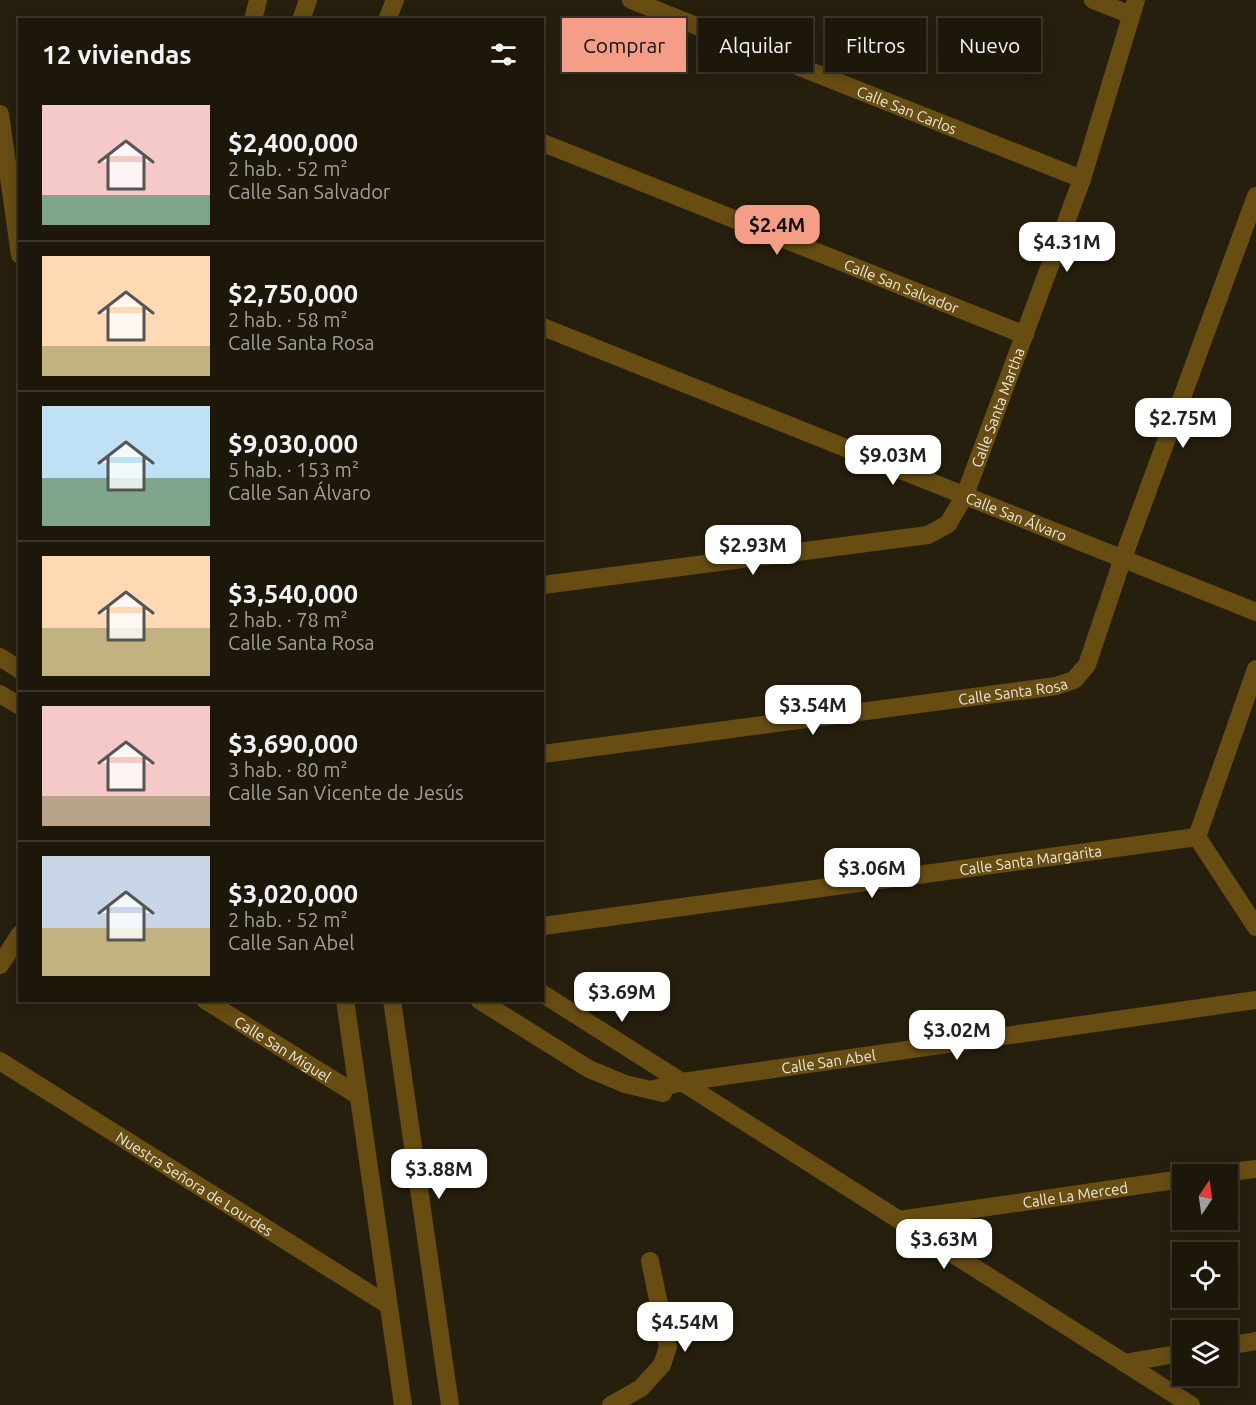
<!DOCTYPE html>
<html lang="es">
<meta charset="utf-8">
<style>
:root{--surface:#1d170a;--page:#252013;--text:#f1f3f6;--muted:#a09f9c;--line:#3b362b;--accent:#f49e87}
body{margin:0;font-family:Ubuntu,sans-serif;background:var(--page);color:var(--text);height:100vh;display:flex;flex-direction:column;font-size:22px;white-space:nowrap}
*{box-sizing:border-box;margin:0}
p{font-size:20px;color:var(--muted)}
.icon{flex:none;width:33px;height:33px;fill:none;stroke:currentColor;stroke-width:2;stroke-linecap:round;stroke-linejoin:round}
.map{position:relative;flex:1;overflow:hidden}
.sheet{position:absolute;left:18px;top:18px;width:526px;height:984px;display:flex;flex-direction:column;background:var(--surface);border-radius:0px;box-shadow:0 3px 15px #0003,0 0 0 2px var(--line)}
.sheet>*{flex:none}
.guide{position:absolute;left:562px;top:18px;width:570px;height:54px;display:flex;gap:12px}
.needle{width:39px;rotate:13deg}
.fabs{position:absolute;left:1172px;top:1164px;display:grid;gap:12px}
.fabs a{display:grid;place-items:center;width:66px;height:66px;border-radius:0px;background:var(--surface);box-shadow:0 3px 15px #0003,0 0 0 2px var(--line);font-size:30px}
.price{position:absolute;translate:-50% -51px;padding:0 14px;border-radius:12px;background:#fff;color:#222;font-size:20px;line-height:39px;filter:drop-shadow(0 2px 3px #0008)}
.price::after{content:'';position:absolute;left:50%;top:36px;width:18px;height:14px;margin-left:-9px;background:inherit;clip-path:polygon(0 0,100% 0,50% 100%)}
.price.selected{background:var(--accent);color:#111}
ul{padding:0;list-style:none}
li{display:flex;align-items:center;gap:18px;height:150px;padding:0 24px}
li+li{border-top:2px solid var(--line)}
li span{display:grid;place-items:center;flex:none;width:168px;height:120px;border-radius:0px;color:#555}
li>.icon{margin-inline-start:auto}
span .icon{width:72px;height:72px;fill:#fffc;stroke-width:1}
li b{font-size:26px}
h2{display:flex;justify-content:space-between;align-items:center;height:72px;padding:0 24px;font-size:26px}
.pill{padding:0 21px;border-radius:0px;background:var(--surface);box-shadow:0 3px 15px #0003,0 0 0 2px var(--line);font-size:21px;line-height:54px}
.pill.selected{background:var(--accent);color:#111}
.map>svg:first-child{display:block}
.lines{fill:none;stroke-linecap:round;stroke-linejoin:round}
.minor{stroke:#684d13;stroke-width:18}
.labels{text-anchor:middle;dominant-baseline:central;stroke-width:5;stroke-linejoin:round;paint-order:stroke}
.street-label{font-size:15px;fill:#ece7dc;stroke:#0d0904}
</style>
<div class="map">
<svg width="1256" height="1405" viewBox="0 0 1256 1405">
<rect width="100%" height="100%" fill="#271f0d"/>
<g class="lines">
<g class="minor">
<path id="s1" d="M631,0L1082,179"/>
<polyline points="1093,0 1131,15"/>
<polyline points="253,20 258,0"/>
<polyline points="301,20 308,0"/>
<polyline points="387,20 395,0"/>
<polyline points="0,114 20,255"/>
<path id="s2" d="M543,143L1025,335"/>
<path id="s3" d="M543,327L1256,612"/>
<path id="s4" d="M543,585L928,535L948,524L965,495L1082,179L1136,0"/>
<polyline points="0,657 20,670"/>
<polyline points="0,694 20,706"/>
<path id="s5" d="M543,754L1056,686L1074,680L1087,665L1123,558L1256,196"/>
<polyline points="1197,837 1256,669"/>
<polyline points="1197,837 1256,927"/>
<path id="s6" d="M543,926L1197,837"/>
<polyline points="0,965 20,934"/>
<polyline points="543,994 1191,1405"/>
<path id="s7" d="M205,1000L359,1096"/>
<polyline points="345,1000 403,1405"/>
<polyline points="392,1000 450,1405"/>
<polyline points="479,1000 589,1069 625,1084 663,1093"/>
<path id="s8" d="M0,1061L388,1305"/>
<path id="s9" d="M651,1090L682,1082L1256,1000"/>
<polyline points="1215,1174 1256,1169"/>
<path id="s10" d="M899,1220L1182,1179"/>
<polyline points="1227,1346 1256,1341"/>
<polyline points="1124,1363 1182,1353"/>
<polyline points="611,1405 641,1388 662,1365 668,1347 650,1261"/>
</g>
</g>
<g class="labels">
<g class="street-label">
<text stroke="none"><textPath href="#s1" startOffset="297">Calle San Carlos</textPath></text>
<text stroke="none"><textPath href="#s2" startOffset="386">Calle San Salvador</textPath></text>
<text stroke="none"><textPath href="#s4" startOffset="538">Calle Santa Martha</textPath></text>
<text stroke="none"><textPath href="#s3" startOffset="510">Calle San Álvaro</textPath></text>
<text stroke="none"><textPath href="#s5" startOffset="474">Calle Santa Rosa</textPath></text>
<text stroke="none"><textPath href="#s6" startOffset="492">Calle Santa Margarita</textPath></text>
<text stroke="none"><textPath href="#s7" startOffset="92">Calle San Miguel</textPath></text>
<text stroke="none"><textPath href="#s9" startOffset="180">Calle San Abel</textPath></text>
<text stroke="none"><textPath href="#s8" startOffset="230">Nuestra Señora de Lourdes</textPath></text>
<text stroke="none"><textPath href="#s10" startOffset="178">Calle La Merced</textPath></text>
</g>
</g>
</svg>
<div class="fabs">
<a><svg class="needle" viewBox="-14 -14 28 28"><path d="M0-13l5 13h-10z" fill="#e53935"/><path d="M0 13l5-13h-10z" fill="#a09f9c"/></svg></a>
<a><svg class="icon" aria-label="locate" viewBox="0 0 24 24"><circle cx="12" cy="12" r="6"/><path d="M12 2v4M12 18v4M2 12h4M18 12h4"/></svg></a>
<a><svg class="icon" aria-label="layers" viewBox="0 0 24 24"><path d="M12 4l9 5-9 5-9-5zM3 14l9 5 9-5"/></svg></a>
</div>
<b class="price selected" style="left:777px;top:256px">$2.4M</b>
<b class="price" style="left:1067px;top:273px">$4.31M</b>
<b class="price" style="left:1183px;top:449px">$2.75M</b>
<b class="price" style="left:893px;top:486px">$9.03M</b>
<b class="price" style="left:753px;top:576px">$2.93M</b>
<b class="price" style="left:813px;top:736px">$3.54M</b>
<b class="price" style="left:872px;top:899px">$3.06M</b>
<b class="price" style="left:622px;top:1023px">$3.69M</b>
<b class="price" style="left:957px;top:1061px">$3.02M</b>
<b class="price" style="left:439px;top:1200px">$3.88M</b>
<b class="price" style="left:944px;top:1270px">$3.63M</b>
<b class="price" style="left:685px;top:1353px">$4.54M</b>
<div class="guide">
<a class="pill selected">Comprar</a>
<a class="pill">Alquilar</a>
<a class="pill">Filtros</a>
<a class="pill">Nuevo</a>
</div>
<section class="sheet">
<h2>12 viviendas<svg class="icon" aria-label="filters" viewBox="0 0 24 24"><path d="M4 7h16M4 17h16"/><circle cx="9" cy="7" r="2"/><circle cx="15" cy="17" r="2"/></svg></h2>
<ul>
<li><span style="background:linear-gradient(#f6c9c9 75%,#7fa58c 0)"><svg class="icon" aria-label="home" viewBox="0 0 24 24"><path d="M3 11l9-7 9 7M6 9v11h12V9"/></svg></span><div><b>$2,400,000</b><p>2 hab. · 52 m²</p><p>Calle San Salvador</p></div></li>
<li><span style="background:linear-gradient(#ffd9b3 75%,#c2b280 0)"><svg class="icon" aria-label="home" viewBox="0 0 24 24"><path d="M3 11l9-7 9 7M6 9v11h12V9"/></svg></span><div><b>$2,750,000</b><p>2 hab. · 58 m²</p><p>Calle Santa Rosa</p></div></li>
<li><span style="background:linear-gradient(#bfe0f5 60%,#7fa58c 0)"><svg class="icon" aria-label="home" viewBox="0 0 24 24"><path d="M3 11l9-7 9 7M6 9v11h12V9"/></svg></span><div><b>$9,030,000</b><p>5 hab. · 153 m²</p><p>Calle San Álvaro</p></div></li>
<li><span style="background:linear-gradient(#ffd9b3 60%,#c2b280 0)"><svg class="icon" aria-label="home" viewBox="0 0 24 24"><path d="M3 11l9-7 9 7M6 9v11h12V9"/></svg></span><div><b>$3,540,000</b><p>2 hab. · 78 m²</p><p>Calle Santa Rosa</p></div></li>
<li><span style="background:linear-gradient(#f6c9c9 75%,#b9a48a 0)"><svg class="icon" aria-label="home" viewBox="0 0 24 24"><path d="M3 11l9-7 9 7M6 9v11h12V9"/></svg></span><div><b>$3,690,000</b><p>3 hab. · 80 m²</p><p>Calle San Vicente de Jesús</p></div></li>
<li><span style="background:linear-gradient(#c9d6e8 60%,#c2b280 0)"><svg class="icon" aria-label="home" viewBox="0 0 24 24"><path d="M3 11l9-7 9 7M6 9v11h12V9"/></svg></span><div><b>$3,020,000</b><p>2 hab. · 52 m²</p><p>Calle San Abel</p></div></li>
</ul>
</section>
</div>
